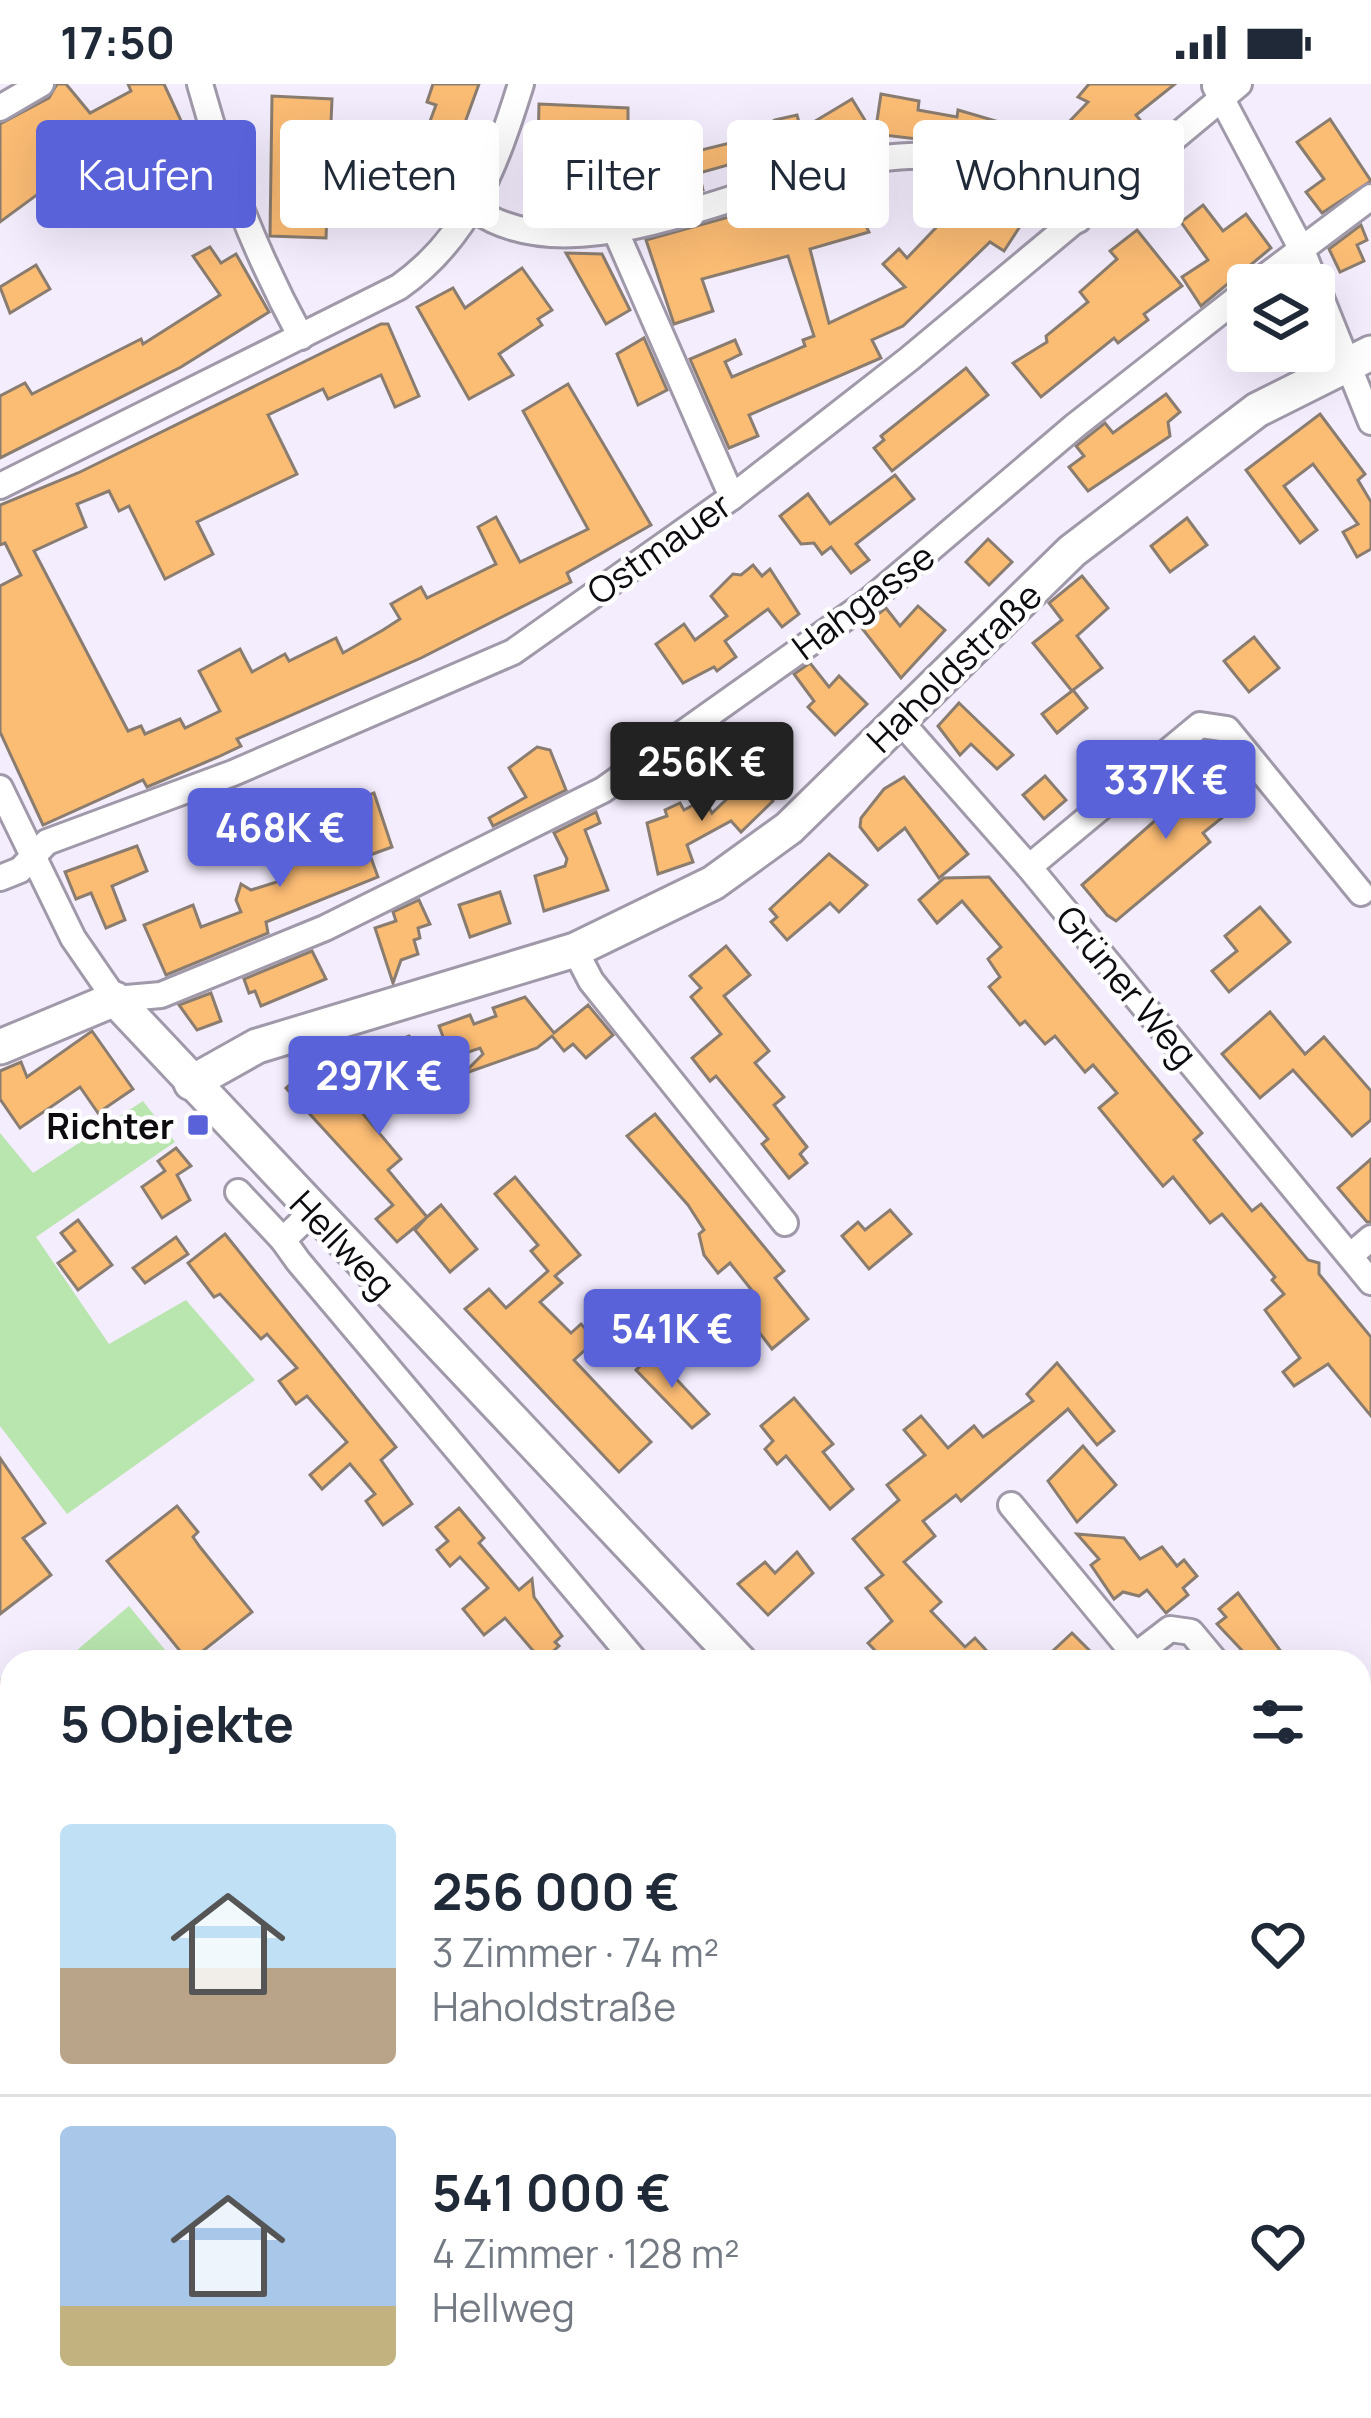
<!DOCTYPE html>
<html lang="de">
<meta charset="utf-8">
<style>
:root{--surface:#fff;--page:#f2f2f3;--text:#1f2937;--muted:#747a83;--line:#e0e1e3;--accent:#5962d9}
body{margin:0;font-family:Manrope,sans-serif;background:var(--page);color:var(--text);height:100vh;display:flex;flex-direction:column;font-size:45px;white-space:nowrap}
*{box-sizing:border-box;margin:0}
p{font-size:39px;color:var(--muted)}
.icon{flex:none;width:66px;height:66px;fill:none;stroke:currentColor;stroke-width:2;stroke-linecap:round;stroke-linejoin:round}
.map{position:relative;flex:1;overflow:hidden}
.side{position:absolute;left:0px;top:1566px;width:1371px;height:768px;display:flex;flex-direction:column;background:var(--surface);border-radius:36px 36px 0 0;box-shadow:0 12px 48px #0002}
.side>*{flex:none}
.guide{position:absolute;left:36px;top:36px;width:1299px;height:108px;display:flex;gap:24px}
.buttons{position:absolute;left:1227px;top:180px;display:grid;gap:24px}
.buttons a{display:grid;place-items:center;width:108px;height:108px;border-radius:12px;background:var(--surface);box-shadow:0 12px 48px #0002;font-size:60px}
.price{position:absolute;translate:-50% -102px;padding:0 27px;border-radius:12px;background:var(--accent);color:#fff;font-size:39px;line-height:78px;filter:drop-shadow(0 3px 6px #0008)}
.price::after{content:'';position:absolute;left:50%;top:72px;width:36px;height:27px;margin-left:-18px;background:inherit;clip-path:polygon(0 0,100% 0,50% 100%)}
.price.active{background:#222;color:#fff}
ul{padding:0;list-style:none}
li{display:flex;align-items:center;gap:36px;height:300px;padding:0 60px}
li+li{border-top:3px solid var(--line)}
li span{display:grid;place-items:center;flex:none;width:336px;height:240px;border-radius:12px;color:#555}
li>.icon{margin-inline-start:auto}
span .icon{width:144px;height:144px;fill:#fffc;stroke-width:1}
li b{font-size:51px}
h2{display:flex;justify-content:space-between;align-items:center;height:144px;padding:0 60px;font-size:51px}
.pill{padding:0 42px;border-radius:12px;background:var(--surface);box-shadow:0 12px 48px #0002;font-size:42px;line-height:108px}
.pill.active{background:var(--accent);color:#fff}
.status{display:flex;justify-content:space-between;align-items:center;height:84px;padding:0 60px;background:var(--surface);direction:ltr}
.status svg{height:33px;fill:currentColor}
.map>svg:first-child{display:block}
.green{fill:#b9e5af}
.building{fill:#fbbc74;stroke:#8a7d70;stroke-width:3}
.lines{fill:none;stroke-linecap:round;stroke-linejoin:round}
.street-casing{stroke:#a099aa;stroke-width:30}
.secondary-casing{stroke:#a099aa;stroke-width:39}
.primary-casing{stroke:#d3d3d4;stroke-width:42}
.street{stroke:#fff;stroke-width:24}
.secondary{stroke:#fff;stroke-width:33}
.primary{stroke:#fbc4b0;stroke-width:36}
.poi-dot{fill:#5962d9;stroke:#fefefe;stroke-width:4.5}
.labels{text-anchor:middle;dominant-baseline:central;stroke-width:9;stroke-linejoin:round;paint-order:stroke}
.street-label{font-size:36px;fill:#0d0b10;stroke:#fefefe}
.poi-label{font-size:36px;font-weight:bold;fill:#0d0b10;stroke:#fefefe;text-anchor:end}
</style>
<div class="status"><b>17:50</b><svg viewBox="0 0 49 12"><path d="M0 12V9h3v3zM5 12V6h3v6zM10 12V3h3v9zM15 12V0h3v12zM26 1h20v11H26zM47 4h2v5h-2z"/></svg></div>
<div class="map">
<svg width="1371" height="2334" viewBox="0 0 1371 2334">
<rect width="100%" height="100%" fill="#f4edfe"/>
<g class="green">
<polygon points="143,1017 175,1058 36,1153 109,1260 186,1216 255,1296 67,1430 0,1342 0,1049 33,1089"/>
<polygon points="129,1522 175,1578 63,1578"/>
<polygon points="1371,1804 1371,2285 1359,2277 1359,1815"/>
</g>
<g class="building">
<polygon points="57,0 66,0 90,29 131,7 128,0 164,0 197,71 160,91 147,68 108,88 95,68 0,138 0,40 49,14"/>
<polygon points="433,0 479,0 463,44 473,48 466,67 456,64 428,129 354,102 353,109 328,107 326,154 270,152 272,12 332,15 330,62 345,62 345,76 385,79 395,51 422,59 436,21 427,18"/>
<polygon points="1089,0 1175,0 1136,31 1152,51 1096,97 1076,72 1084,65 1065,42 1088,18 1078,13"/>
<polygon points="881,10 919,17 918,26 957,33 958,26 1023,45 1009,79 951,59 875,50"/>
<polygon points="852,15 874,51 854,63 824,70 807,42"/>
<polygon points="539,20 628,24 628,45 558,41 558,63 538,62"/>
<polygon points="797,31 804,57 777,65 782,82 753,91 749,75 699,89 703,106 655,120 651,105 662,102 656,77 763,51 762,44 775,36"/>
<polygon points="1330,35 1371,97 1322,129 1306,108 1324,95 1297,58"/>
<polygon points="869,94 878,113 857,124 869,148 810,165 829,239 905,203 883,180 899,165 907,174 951,128 955,132 978,101 1030,127 1004,167 990,158 903,242 872,256 881,274 749,331 758,352 729,364 690,275 735,256 741,270 725,278 732,293 805,262 803,256 814,252 788,172 702,195 713,227 674,240 646,156"/>
<polygon points="1203,121 1223,147 1246,130 1271,164 1201,222 1182,193 1208,176 1181,138"/>
<polygon points="1361,141 1367,156 1357,161 1364,177 1340,188 1329,165"/>
<polygon points="1137,146 1182,202 1144,230 1148,236 1118,259 1114,254 1041,313 1013,279 1047,258 1046,252 1088,218 1080,208 1117,175 1110,167"/>
<polygon points="210,163 221,179 236,170 269,228 181,283 0,374 0,312 25,299 32,310 141,255 143,260 220,211 193,172"/>
<polygon points="566,169 602,170 630,226 606,240"/>
<polygon points="36,181 50,205 10,229 0,203"/>
<polygon points="522,184 552,226 538,235 542,241 499,270 513,291 469,315 417,223 453,204 465,224"/>
<polygon points="381,240 388,240 419,312 395,323 381,291 328,315 323,305 268,331 297,390 197,438 213,470 165,495 129,422 119,427 109,407 77,420 86,443 34,467 128,647 141,642 145,650 180,635 185,644 220,627 199,587 240,565 252,588 285,570 289,577 336,554 343,569 383,546 400,535 391,520 421,503 427,514 496,480 478,443 496,433 520,478 588,445 523,327 568,300 651,441 567,489 571,498 421,574 237,655 241,662 218,673 147,703 143,696 43,741 0,648 0,502 21,491 5,459 0,461 0,421 78,389"/>
<polygon points="644,254 667,306 638,321 617,270"/>
<polygon points="966,284 988,311 892,387 874,364 884,356 881,352"/>
<polygon points="1166,310 1180,328 1168,338 1170,352 1088,407 1069,383 1084,372 1076,362 1105,339 1113,349"/>
<polygon points="1320,330 1365,390 1358,396 1371,418 1371,465 1357,473 1343,448 1358,440 1313,380 1284,402 1317,446 1300,459 1246,386"/>
<polygon points="895,391 914,415 856,460 869,476 851,489 831,463 822,470 814,459 801,460 780,432 808,410 830,440"/>
<polygon points="1187,434 1207,461 1170,488 1151,462"/>
<polygon points="988,455 1012,478 989,501 966,478"/>
<polygon points="753,481 762,492 770,485 799,530 782,543 768,525 725,557 736,573 717,587 714,583 683,599 656,560 684,540 695,556 727,532 711,512 733,490 741,491"/>
<polygon points="1082,492 1108,524 1077,552 1102,584 1073,606 1087,624 1057,649 1042,630 1072,607 1033,559 1062,536 1049,519"/>
<polygon points="918,522 945,546 901,594 861,543 886,524 900,542"/>
<polygon points="1254,553 1279,584 1249,608 1224,577"/>
<polygon points="810,579 829,603 839,592 867,620 835,651 808,623 814,617 794,590"/>
<polygon points="959,619 1013,671 997,685 971,660 960,671 938,642"/>
<polygon points="537,663 550,666 566,706 493,742 489,734 526,713 509,684"/>
<polygon points="1218,674 1249,712 1203,749 1210,758 1116,837 1107,831 1082,801 1192,704 1188,699"/>
<polygon points="1045,692 1066,716 1044,735 1023,711"/>
<polygon points="750,693 773,717 741,748 731,737 687,761 693,778 658,790 647,739 667,732 665,726 680,719 684,726 704,715 712,729"/>
<polygon points="904,693 968,770 939,794 905,744 878,766 860,743 861,734 884,705"/>
<polygon points="374,709 392,763 370,771 378,793 266,838 268,849 166,891 144,841 193,821 201,843 241,828 236,816 241,800 251,806 283,796 276,776 343,745 335,724"/>
<polygon points="596,728 600,739 585,746 608,806 544,827 535,792 565,782 567,775 554,749"/>
<polygon points="137,762 147,787 112,802 125,836 106,844 91,809 76,815 65,788"/>
<polygon points="829,770 867,801 839,828 830,819 787,856 771,838 777,833 770,825"/>
<polygon points="989,793 1202,1049 1194,1056 1252,1127 1261,1120 1308,1176 1319,1179 1319,1190 1371,1253 1371,1332 1328,1280 1294,1302 1283,1288 1300,1274 1265,1226 1284,1210 1272,1196 1275,1193 1222,1130 1210,1139 1173,1093 1163,1102 1099,1024 1117,1009 1093,981 1085,988 1055,952 1045,960 1025,937 1020,941 989,903 1000,893 988,875 1001,863 962,817 937,839 919,816 944,794"/>
<polygon points="500,808 510,839 470,853 459,821"/>
<polygon points="419,816 430,840 418,844 420,854 414,856 418,870 401,876 393,899 375,844 396,837 393,828"/>
<polygon points="1260,823 1290,858 1229,908 1212,887 1237,867 1225,852"/>
<polygon points="726,862 750,891 724,912 769,967 755,979 784,1013 774,1021 807,1063 800,1070 807,1079 789,1094 762,1060 768,1055 716,992 710,997 692,974 721,950 691,913 701,904 690,892"/>
<polygon points="312,867 326,895 261,922 255,907 249,909 244,895"/>
<polygon points="211,909 221,937 197,946 179,921"/>
<polygon points="525,913 554,949 588,921 613,951 586,974 573,960 564,967 552,952 537,964 463,990 483,970 480,964 451,974 439,942 470,931 474,940 496,932 493,924"/>
<polygon points="1270,928 1305,970 1324,953 1371,1007 1371,1036 1352,1052 1293,986 1260,1014 1222,970"/>
<polygon points="92,947 133,1005 98,1029 80,1003 20,1044 0,1015 0,987 21,978 27,993"/>
<polygon points="409,952 439,986 395,1002 390,988 354,1019 401,1075 388,1086 427,1133 441,1121 477,1165 450,1188 415,1146 426,1134 397,1158 376,1135 393,1121 286,1004 317,977 323,984 337,972 343,979"/>
<polygon points="655,1030 784,1187 775,1194 808,1235 772,1265 738,1221 754,1209 730,1179 718,1189 704,1171 699,1150 704,1146 688,1121 627,1052"/>
<polygon points="176,1064 191,1082 177,1091 190,1116 162,1134 142,1103 165,1087 158,1077"/>
<polygon points="1371,1075 1371,1138 1367,1138 1338,1104"/>
<polygon points="515,1093 580,1171 555,1192 562,1199 540,1218 571,1249 581,1240 596,1256 574,1276 651,1358 619,1388 465,1225 489,1205 506,1224 548,1187 531,1167 538,1161 495,1110"/>
<polygon points="890,1126 911,1150 869,1185 842,1152 858,1138 865,1146"/>
<polygon points="78,1136 112,1181 78,1206 58,1179 75,1167 61,1149"/>
<polygon points="225,1150 396,1363 381,1376 412,1420 383,1441 366,1417 375,1410 350,1380 322,1405 310,1391 347,1358 307,1312 296,1320 279,1297 297,1284 267,1250 261,1255 220,1210 214,1213 188,1179"/>
<polygon points="176,1153 188,1170 145,1199 133,1184"/>
<polygon points="653,1270 709,1330 692,1344 636,1286"/>
<polygon points="1057,1279 1114,1347 1097,1361 1068,1325 961,1417 956,1411 923,1437 935,1452 904,1478 941,1518 931,1527 965,1563 975,1554 997,1578 886,1578 868,1559 892,1537 866,1504 883,1491 853,1455 899,1416 887,1401 925,1371 904,1346 921,1332 948,1364 974,1342 983,1353 1033,1317 1027,1310"/>
<polygon points="794,1314 833,1360 823,1368 853,1405 830,1425 786,1372 777,1380 765,1365 773,1357 761,1342"/>
<polygon points="1083,1362 1116,1401 1077,1438 1048,1397"/>
<polygon points="0,1374 45,1439 23,1454 51,1491 0,1530"/>
<polygon points="177,1422 198,1448 193,1453 200,1463 252,1528 189,1578 107,1477"/>
<polygon points="459,1424 484,1454 479,1459 519,1506 532,1495 534,1513 562,1552 555,1558 559,1562 542,1577 505,1534 484,1551 463,1525 488,1504 460,1473 450,1482 437,1466 448,1457 436,1443"/>
<polygon points="1077,1450 1124,1454 1140,1475 1162,1463 1177,1482 1184,1476 1197,1492 1183,1504 1188,1511 1166,1529 1147,1506 1139,1512 1123,1508 1114,1515 1091,1481 1099,1475"/>
<polygon points="797,1468 813,1489 768,1531 738,1500 765,1478 775,1489"/>
<polygon points="1238,1509 1282,1569 1270,1578 1253,1578 1217,1540 1226,1533 1219,1525"/>
<polygon points="1072,1549 1101,1578 1041,1578"/>
</g>
<g class="lines">
<g class="street-casing">
<g id="street">
<path d="M200,0C225,91 256,170 301,253"/>
<polyline points="1215,2 1301,164 1371,338"/>
<polyline points="0,24 41,0"/>
<path d="M474,125C591,207 792,65 927,72C982,76 1031,110 1078,136"/>
<polyline points="616,148 732,413"/>
<polyline points="1254,201 1371,113"/>
<path d="M0,402L399,203C470,153 496,80 521,0"/>
<polyline points="900,637 1029,783 1371,1198"/>
<polyline points="0,704 73,854 115,915 161,911 325,844 603,706 869,517 1076,341 1248,206"/>
<polyline points="1029,783 1200,641 1227,645 1361,809"/>
<polyline points="0,794 20,786 47,758 233,689 513,568 732,413 909,275 1239,0"/>
<polyline points="575,866 591,897 785,1139"/>
<polyline points="238,1108 283,1156"/>
<polyline points="312,1128 283,1156 298,1177 636,1578"/>
<polyline points="1350,1172 1371,1154"/>
<polyline points="1011,1421 1135,1571"/>
<polyline points="1127,1578 1170,1545 1191,1548 1216,1578"/>
<polyline points="0,1670 12,1678"/>
<polyline points="8,1767 12,1773"/>
<polyline points="0,2133 12,2125"/>
<polyline points="554,2322 557,2334"/>
<polyline points="811,2322 815,2334"/>
<polyline points="1069,2322 1069,2334"/>
<polyline points="203,2334 217,2324 247,2327 254,2322"/>
</g>
</g>
<g class="secondary-casing">
<g id="secondary">
<polyline points="0,963 115,915 740,1578"/>
<polyline points="191,999 257,962 575,866 713,799 789,744 1072,467 1257,326 1371,269"/>
</g>
</g>
<g class="primary-casing">
<g id="primary">
<polyline points="0,1615 12,1624"/>
<polyline points="1359,2306 1371,2314"/>
</g>
</g>
<use href="#street" class="street"/>
<use href="#secondary" class="secondary"/>
<use href="#primary" class="primary"/>
</g>
<rect class="poi-dot" x="186" y="1029" width="24" height="24" rx="6"/>
<g class="labels">
<g class="street-label">
<text transform="translate(659 464) rotate(-35)">Ostmauer</text>
<text transform="translate(863 517) rotate(-37)">Hahgasse</text>
<text transform="translate(954 583) rotate(-44)">Haholdstraße</text>
<text transform="translate(1127 902) rotate(50)">Grüner Weg</text>
<text transform="translate(343 1160) rotate(46)">Hellweg</text>
</g>
<g class="poi-label">
<text x="174" y="1041">Richter</text>
</g>
</g>
</svg>
<div class="buttons">
<a><svg class="icon" aria-label="layers" viewBox="0 0 24 24"><path d="M12 4l9 5-9 5-9-5zM3 14l9 5 9-5"/></svg></a>
</div>
<b class="price active" style="left:702px;top:740px">256K €</b>
<b class="price" style="left:1166px;top:758px">337K €</b>
<b class="price" style="left:280px;top:806px">468K €</b>
<b class="price" style="left:379px;top:1054px">297K €</b>
<b class="price" style="left:672px;top:1307px">541K €</b>
<div class="guide">
<a class="pill active">Kaufen</a>
<a class="pill">Mieten</a>
<a class="pill">Filter</a>
<a class="pill">Neu</a>
<a class="pill">Wohnung</a>
</div>
<section class="side">
<h2>5 Objekte<svg class="icon" aria-label="filters" viewBox="0 0 24 24"><path d="M4 7h16M4 17h16"/><circle cx="9" cy="7" r="2"/><circle cx="15" cy="17" r="2"/></svg></h2>
<ul>
<li><span style="background:linear-gradient(#bfe0f5 60%,#b9a48a 0)"><svg class="icon" aria-label="home" viewBox="0 0 24 24"><path d="M3 11l9-7 9 7M6 9v11h12V9"/></svg></span><div><b>256 000 €</b><p>3 Zimmer · 74 m²</p><p>Haholdstraße</p></div><svg class="icon" aria-label="heart" viewBox="0 0 24 24"><path d="M12 20l-8-8c-3-5 5-10 8-4 3-6 11-1 8 4z"/></svg></li>
<li><span style="background:linear-gradient(#a9c7e8 75%,#c2b280 0)"><svg class="icon" aria-label="home" viewBox="0 0 24 24"><path d="M3 11l9-7 9 7M6 9v11h12V9"/></svg></span><div><b>541 000 €</b><p>4 Zimmer · 128 m²</p><p>Hellweg</p></div><svg class="icon" aria-label="heart" viewBox="0 0 24 24"><path d="M12 20l-8-8c-3-5 5-10 8-4 3-6 11-1 8 4z"/></svg></li>
</ul>
</section>
</div>
